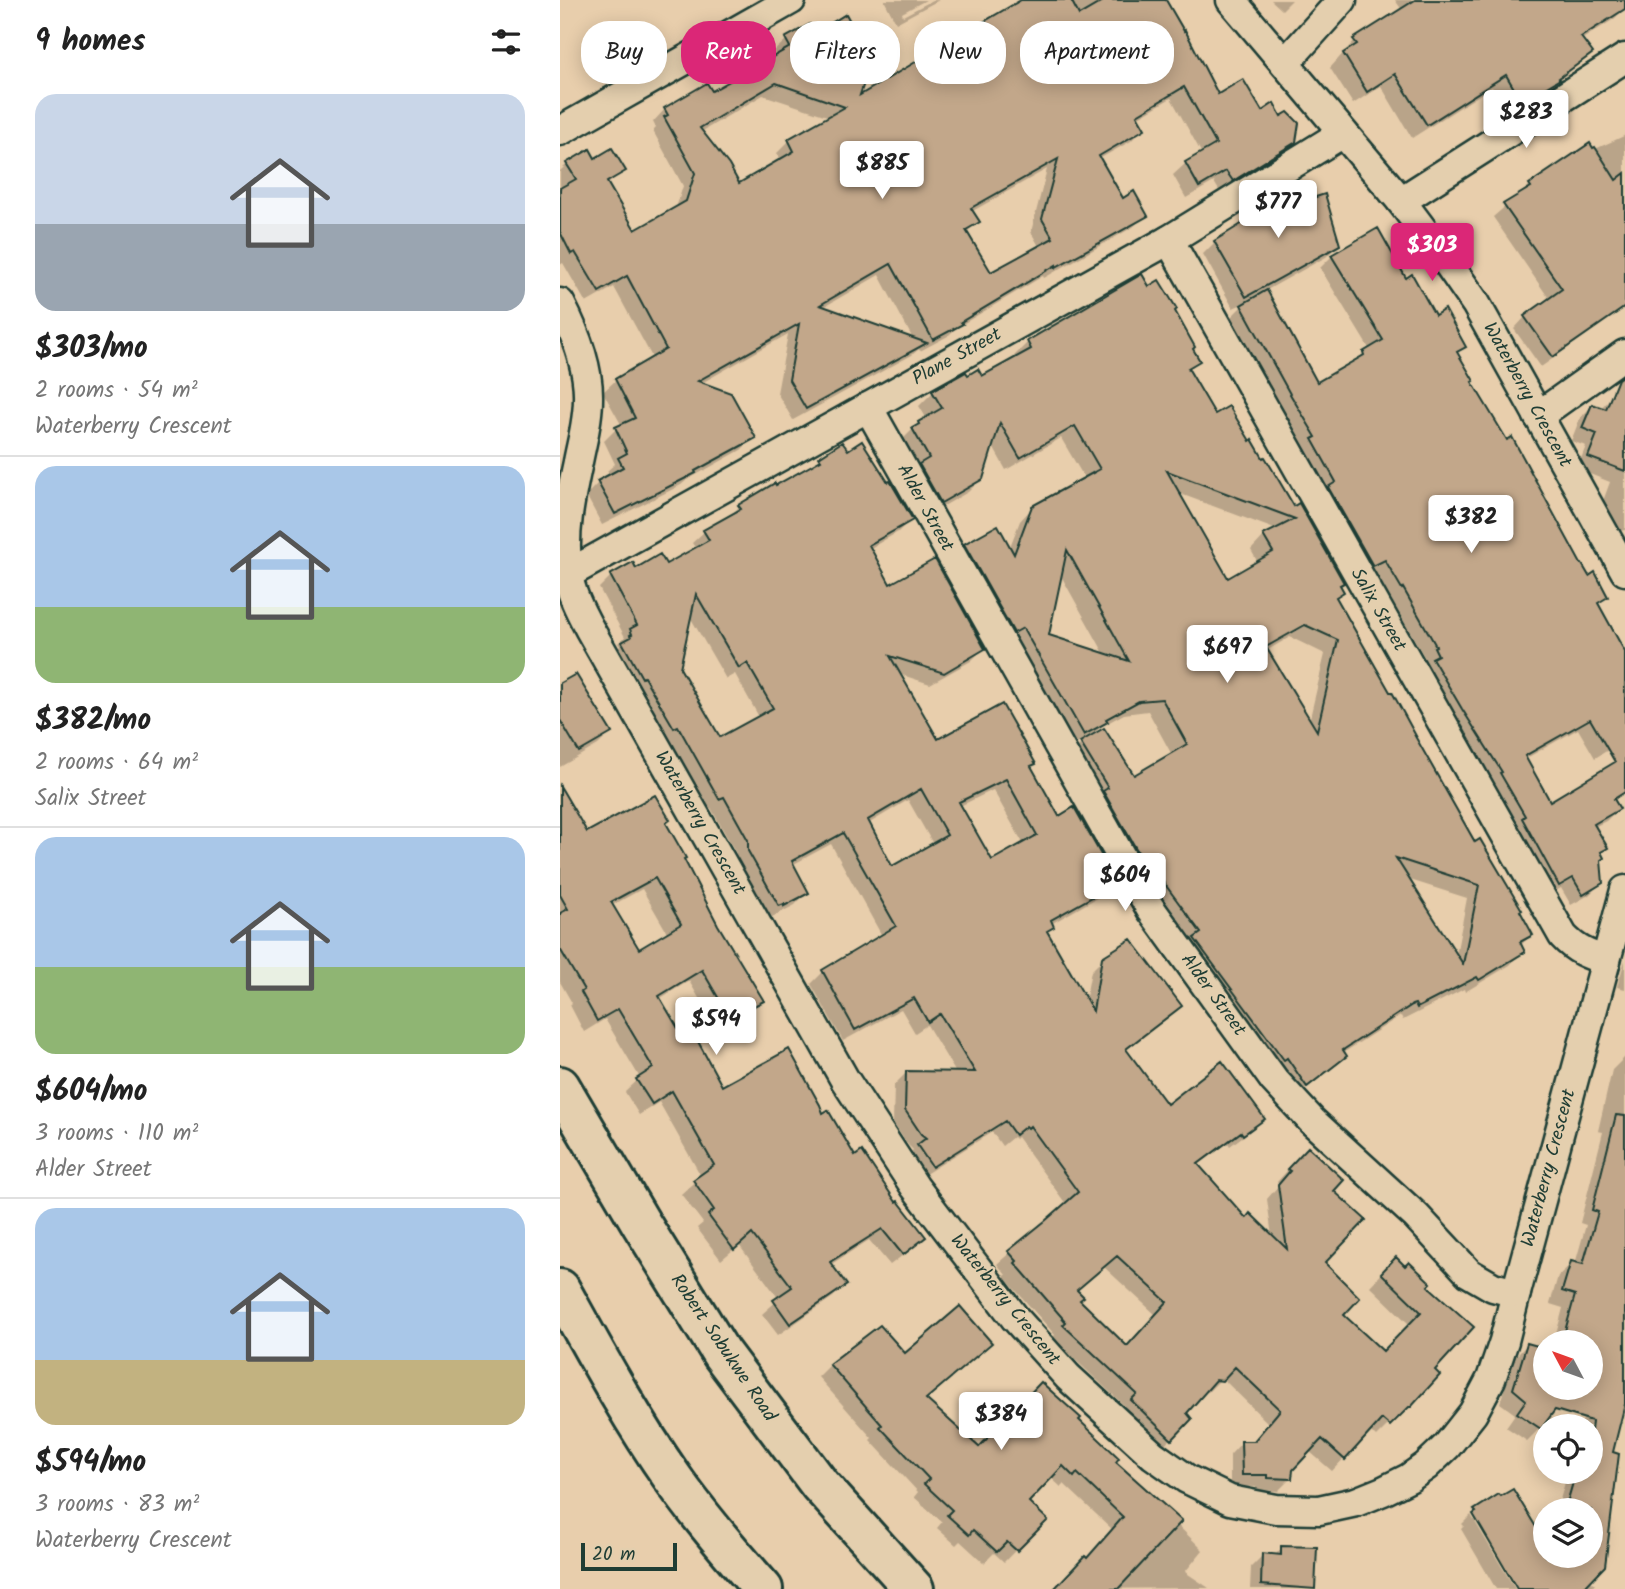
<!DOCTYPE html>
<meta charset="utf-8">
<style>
:root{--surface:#fff;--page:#f2f2f2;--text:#222;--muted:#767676;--line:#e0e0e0;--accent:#db2777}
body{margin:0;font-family:Kalam,sans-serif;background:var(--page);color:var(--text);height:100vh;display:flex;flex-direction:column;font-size:26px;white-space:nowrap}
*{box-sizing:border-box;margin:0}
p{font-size:23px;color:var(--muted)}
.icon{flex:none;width:38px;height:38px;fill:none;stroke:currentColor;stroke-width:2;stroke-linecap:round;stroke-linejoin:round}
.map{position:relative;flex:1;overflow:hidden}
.sheet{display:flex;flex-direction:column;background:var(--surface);width:560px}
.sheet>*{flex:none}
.hud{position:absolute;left:21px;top:21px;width:665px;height:63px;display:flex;gap:14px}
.needle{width:46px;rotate:311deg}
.tools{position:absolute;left:973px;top:1330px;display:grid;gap:14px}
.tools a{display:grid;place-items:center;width:70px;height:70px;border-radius:50%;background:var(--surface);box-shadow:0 4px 18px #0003;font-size:35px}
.scale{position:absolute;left:21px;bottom:18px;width:96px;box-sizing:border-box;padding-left:7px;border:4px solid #1f3d34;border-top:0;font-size:19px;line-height:24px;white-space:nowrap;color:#1f3d34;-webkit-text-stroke:5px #e4cfae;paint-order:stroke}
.price{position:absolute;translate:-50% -60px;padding:0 16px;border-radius:7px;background:#fff;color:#222;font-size:23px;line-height:46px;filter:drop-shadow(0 2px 4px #0008)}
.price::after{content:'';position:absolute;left:50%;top:42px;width:21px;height:16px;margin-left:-10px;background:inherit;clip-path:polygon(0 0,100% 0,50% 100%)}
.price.on{background:var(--accent);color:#fff}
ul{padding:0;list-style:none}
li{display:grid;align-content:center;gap:14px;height:371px;padding:0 35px}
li+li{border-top:2px solid var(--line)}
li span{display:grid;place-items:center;height:217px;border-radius:21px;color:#555}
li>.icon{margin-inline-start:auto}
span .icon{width:126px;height:126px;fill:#fffc;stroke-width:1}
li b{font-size:30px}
h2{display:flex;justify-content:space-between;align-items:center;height:84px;padding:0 35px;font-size:30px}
.chip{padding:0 24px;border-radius:28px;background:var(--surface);box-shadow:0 4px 18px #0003;font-size:24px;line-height:63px}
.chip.on{background:var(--accent);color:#fff}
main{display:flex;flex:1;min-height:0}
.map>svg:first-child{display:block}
.shadow{fill:#0003;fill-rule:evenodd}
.building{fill:#c2a78a;stroke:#1f3d34;stroke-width:2;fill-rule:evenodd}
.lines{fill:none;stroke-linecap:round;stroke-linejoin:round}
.street-casing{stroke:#1f3d34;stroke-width:33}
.primary-casing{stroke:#1f3d34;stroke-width:44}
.street{stroke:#e4cfae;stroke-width:28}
.primary{stroke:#e4cfae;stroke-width:38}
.labels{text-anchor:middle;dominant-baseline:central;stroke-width:5;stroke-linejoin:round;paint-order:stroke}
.street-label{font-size:19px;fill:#1f3d34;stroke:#e4cfae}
</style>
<main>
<section class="sheet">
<h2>9 homes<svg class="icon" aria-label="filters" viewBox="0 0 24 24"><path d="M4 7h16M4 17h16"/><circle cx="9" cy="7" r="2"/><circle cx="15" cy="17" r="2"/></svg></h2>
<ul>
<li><span style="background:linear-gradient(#c9d6e8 60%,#9aa5b1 0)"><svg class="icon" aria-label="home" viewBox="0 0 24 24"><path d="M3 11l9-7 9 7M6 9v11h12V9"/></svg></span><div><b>$303/mo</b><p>2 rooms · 54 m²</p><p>Waterberry Crescent</p></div></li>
<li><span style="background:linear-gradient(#a9c7e8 65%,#8fb573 0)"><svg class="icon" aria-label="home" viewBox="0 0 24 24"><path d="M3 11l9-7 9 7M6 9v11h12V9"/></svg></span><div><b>$382/mo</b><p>2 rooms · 64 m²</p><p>Salix Street</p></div></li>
<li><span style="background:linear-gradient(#a9c7e8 60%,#8fb573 0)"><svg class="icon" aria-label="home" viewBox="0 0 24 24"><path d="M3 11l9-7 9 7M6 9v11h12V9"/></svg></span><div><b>$604/mo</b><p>3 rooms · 110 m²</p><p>Alder Street</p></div></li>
<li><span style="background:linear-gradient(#a9c7e8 70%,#c2b280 0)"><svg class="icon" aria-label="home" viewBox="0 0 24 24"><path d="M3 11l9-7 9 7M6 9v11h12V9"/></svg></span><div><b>$594/mo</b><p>3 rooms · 83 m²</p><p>Waterberry Crescent</p></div></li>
</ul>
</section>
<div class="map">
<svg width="1065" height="1589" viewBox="0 0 1065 1589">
<rect width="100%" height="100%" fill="#e8ceac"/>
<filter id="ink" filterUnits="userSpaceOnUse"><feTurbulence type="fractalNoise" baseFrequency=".0143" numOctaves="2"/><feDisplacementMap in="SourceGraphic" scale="14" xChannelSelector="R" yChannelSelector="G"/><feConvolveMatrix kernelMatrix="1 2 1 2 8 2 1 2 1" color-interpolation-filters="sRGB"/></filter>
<g filter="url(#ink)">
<g class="shadow">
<polygon points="324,0 366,0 342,13 343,16 373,0 379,0 336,23"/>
<path d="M500,0H604L658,96L701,113L735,141L722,154L660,192L654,182L626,198L613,175L626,163L642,154L611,98L577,118L583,128L571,141L539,159L562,201L586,215L573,227L484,278L483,276L396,328L388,336L360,351L359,349L352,355L233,420L217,393L228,334L140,384L193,438L181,450L127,480L121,485L42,525L26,495L38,483L50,476L47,471L55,464L44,441L56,429L62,426L43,392L56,380L93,359L54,287L26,303L3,263L0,265V190L2,189L0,185V171L7,164L34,160L64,170L47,185L74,232L116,208L123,186L93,131L96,128L93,122L105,109L147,85L151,93L216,57L213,52L226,40L249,26L296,98L367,60L373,53ZM203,95L270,117L229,141L217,153L221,160L178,185L141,132ZM487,169L471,232L480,248L431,275L406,233L417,222L411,212ZM319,275L354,341L262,308Z"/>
<polygon points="711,0 732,0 722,10"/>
<polygon points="835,0 1065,0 1065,8 1054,19 1021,40 1030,52 1017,66 984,92 949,114 946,108 944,109 932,87 852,138 821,86 793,104 770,68 795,40 842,10"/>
<polygon points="1065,134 1065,307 981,367 954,329 965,317 990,300 933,217 970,185 1033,150 1064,136"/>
<polygon points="733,206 778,245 766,257 705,291 757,384 795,362 804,353 810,350 760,268 772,256 845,280 874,317 904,347 896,354 911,381 1028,579 1046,596 1037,605 1063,652 1065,651 1065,737 1058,744 1035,758 1018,729 965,759 989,803 1065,789 1054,802 1058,809 1046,821 1034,827 1045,848 1040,853 1041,883 1029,895 1011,905 1001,888 987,896 862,671 867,666 863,660 865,658 831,599 829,599 812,570 801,577 742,452 745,449 719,406 670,318 685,303 673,308 643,254 655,242 674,230 691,211"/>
<path d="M582,277L588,288L613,311L638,361L628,371L654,417L669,408L778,586L782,592L775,598L915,844L971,935L960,946L963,951L950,965L905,992L904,989L843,1020L841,1016L837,1018L783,1053L784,1055L771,1069L733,1098L710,1072L508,757L525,740L510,747L392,558L405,545L449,549L460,521L473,507L525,479L501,438L446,470L432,445L422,478L408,492L368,515L339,443L359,423L367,419L359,406L373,392L406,374L407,377L421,379L456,359L454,356L468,342ZM618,493L717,530L704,536L691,550L698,563L667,581ZM500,574L545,655L487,637ZM730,637L765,654L749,722L706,651ZM588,711L612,755L573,777L531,736L542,726L564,714ZM847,879L907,898L896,955Z"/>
<polygon points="1053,395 1065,399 1065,530 1049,533 1039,512 1050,482 1017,469 1026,446 1011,441 1020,418 1032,406 1040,409"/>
<path d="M282,444L350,520L338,532L309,549L330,586L423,649L411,661L370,684L339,674L378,741L473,764L470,767L499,818L554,882L542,895L491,924L492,927L486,933L525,1002L531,971L544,958L620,1006L608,1018L565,1051L606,1106L703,1119L690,1131L670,1146L668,1143L637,1166L685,1221L712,1237L707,1199L719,1185L717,1182L736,1161L771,1191L762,1263L782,1315L823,1353L850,1325L810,1286L836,1259L865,1286L872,1370L835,1418L816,1437L810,1431L772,1471L749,1451L731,1470V1478L718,1491L696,1490V1487L670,1486V1455L682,1442L693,1443L709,1424L662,1378L648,1392L644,1391L624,1414L630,1419L599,1451L560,1413L566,1407L492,1338L495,1335L444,1277L446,1275L437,1264L506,1204L457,1137L455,1139L453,1137L442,1146L432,1132L359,1178L345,1158L353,1150L349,1146L333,1123L334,1085L346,1073H396L367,1025L355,1033L341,1009L283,1041L251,984L263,972L322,936L271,844L232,865L247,892L235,905L212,917L211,915L206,917L176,864V853L151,808L146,810L51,656L60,646L58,643L65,637L39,588L51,576L75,570L105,567L136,549L132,543L145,531L168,518L179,507L250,468L260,459ZM129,615L166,679L175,674L199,717L160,739L118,668ZM433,790L464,845L432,863L400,806ZM348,800L373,844L332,868L308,824ZM544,1267L596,1315L566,1348L518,1301L515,1291Z"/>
<polygon points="0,685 50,733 38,745 0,767"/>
<path d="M0,789L26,834L104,824L157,926L202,1000L190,1012L157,1029L129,981L99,999L124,1042L162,1089L262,1116L295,1158L364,1236L351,1249L330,1265L309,1240L270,1265L285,1285L273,1297L218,1335L202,1314L219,1299L179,1245L161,1260L137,1228L143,1223L121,1194L141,1176L99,1102L79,1115L65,1092L80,1078L45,1019L24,1032L10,1005L12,1003L0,982ZM82,889L108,934L78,951L51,906Z"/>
<polygon points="1065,960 1065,989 1057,987"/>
<polygon points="1065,1057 1065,1307 1031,1356 1031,1342 994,1342 1003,1308 990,1304 998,1276 1012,1263 1015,1264 1026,1225 1020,1223 1043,1132 1038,1131 1052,1070"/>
<polygon points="1065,1324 1065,1386 1051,1454 1029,1580 1035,1584 1031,1589 959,1589 914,1513 911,1515 955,1589 936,1589 901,1529 904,1526 902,1524 915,1511 979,1535 985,1528 985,1556 1031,1556 1031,1510 997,1510 1008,1472 1031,1472 1031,1426 1021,1426 1047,1335"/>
<polygon points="967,1345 985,1350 985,1388 1008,1388 980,1428 967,1441 946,1427 955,1414 940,1403 954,1358"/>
<polygon points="270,1365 365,1400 418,1449 517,1420 553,1462 643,1550 625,1572 649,1588 496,1589 527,1560 553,1530 504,1484 501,1487 490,1477 466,1502 485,1520 444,1562 434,1553 424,1563 400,1541 396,1545 377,1528 382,1522 354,1497 358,1492 310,1440 312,1438 258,1377"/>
<polygon points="722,1548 753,1589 690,1589 691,1567 703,1555 714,1556"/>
</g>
<g class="building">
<path d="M461,0H511L519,15L545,0H606L624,31L625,30L658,94L683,79L702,111L714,103L721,116L728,112L739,123L736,142L673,181L666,171L639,187L625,162L656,144L624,87L577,115L585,129L539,156L563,198L574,191L588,216L496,267V265L401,322L403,324L373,340L331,264L260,305L367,343L246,409L229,380L239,324L138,381L171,393L196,438L135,471L136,473L55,514L37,481L63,467L58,458L67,453L55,427L75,418L55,379L106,349L67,276L39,292L15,252L11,254L0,232V188L16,179L6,163L30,149L35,158L52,148L66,171L47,182L75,230L126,201L135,173L104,117L108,115L104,108L147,83L152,91L230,47L225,38L250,24L255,33L286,14L297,34L318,41L300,95L364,57L377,62L372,52ZM216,83L285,107L228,139L234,151L179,183L169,165L140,128ZM498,159L482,219L493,238L431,272L406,230L420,222L411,208Z"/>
<polygon points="855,0 1065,0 1065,9 1021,37 1033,53 999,78 1000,79 963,101 960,96 959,97 946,75 867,125 835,74 807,92 783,53 797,44 793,39"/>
<polygon points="1030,143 1033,148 1035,147 1056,180 1065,173 1065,307 993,357 964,316 1002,289 943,204 971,187 969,184"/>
<polygon points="729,186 734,204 765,194 780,245 686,297 654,241 688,220 686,216 691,213 689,210"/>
<path d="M818,228L846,278L852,274L875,315L885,309L906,347L897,352L914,381L912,382L947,440L952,437L1021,564H1022L1029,576L1035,572L1048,597L1038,603L1065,652V792L1054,799L1060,809L1034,824L1048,848L1041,852L1044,858L1041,860L1043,883L1023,895L1013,878L999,886L962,818L965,816L940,773L942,772L902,709L872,658L878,655L874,647L876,646L843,588L842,589L825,560L813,566L768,487L776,482L752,439L756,437L730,394L681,305L707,290L757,382L804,355L803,352L823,340L771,255ZM1030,719L1055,762L990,801L965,756Z"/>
<path d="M582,274L589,286L599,280L617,309L615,311L635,347L633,349L640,361L628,368L655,414L669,406L690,441L692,439L703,458L705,457L734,506L739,503L784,583L780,585L784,592L776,597L830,692H832L856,736H855L915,842L920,839L962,910L960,911L973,935L960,942L965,952L919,980L917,977L857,1008L855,1004L852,1005L783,1050L787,1056L747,1087L727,1058L724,1060L634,938L641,933L601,879L596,882L587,865L586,866L543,791L548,788L520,742L544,728L574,775L627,744L602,699L579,701L546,719L548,722L524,735L463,628L454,633L404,544L438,525L454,554L472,506L540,469L515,426L460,458L440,423L423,479L381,503L359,464L369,458L352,428L359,424L358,422L382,408L372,391L406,372L408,375L418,369L422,376L471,349L467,341ZM607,471L735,519L703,535L713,552L668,578ZM507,550L569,661L489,635ZM745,625L778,640L757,731L706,647ZM836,858L919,885L903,964Z"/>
<polygon points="1065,374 1065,471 1028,457 1037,434 1022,428 1032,404 1046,409 1058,379"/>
<path d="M302,441L328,482L330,481L353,520L309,545L330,584L375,559L425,649L384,673L330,656L378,739L442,704L476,764L471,766L499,816L514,807L557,883L491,920L494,927L487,931L533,1011L542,957L571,939L622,1006L566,1049L607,1104L662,1061L705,1119L683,1135L681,1132L638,1164L686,1218L690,1213L727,1249L718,1185L730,1171L727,1169L748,1147L784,1180L774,1191L806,1220L765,1263L800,1298L784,1315L823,1351L861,1312L821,1273L836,1257L845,1266L849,1262L871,1283L868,1286L914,1327L875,1370L880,1375L851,1407H849L830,1426L822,1419L785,1460L762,1439L733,1470L732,1479L708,1478V1475H682L681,1441H694L720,1410L675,1367L662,1381L656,1380L627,1413L632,1419L612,1440L571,1400L577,1394L503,1325L506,1322L455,1263L457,1261L448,1251L485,1221L518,1192L470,1126L468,1128L466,1126L455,1135L445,1121L372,1167L357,1145L366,1138L361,1134L345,1110L346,1071L415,1072L380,1014L368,1022L354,998L295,1030L262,970L336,926L283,833L232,861L249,893L224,906V904L219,906L188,851V840L164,797L159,799L118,726L114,728L84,677L82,678L62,642L71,637L70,635L72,634L70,629L77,625L50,575L73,562L76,568L100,554L106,564L149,540L143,530L181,509L178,505L215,483L216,485L261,460L259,457L282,442L288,450ZM136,594L179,668L187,663L213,708L160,737L120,668ZM446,779L477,835L432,860L399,802ZM361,789L387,835L332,866L308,820ZM557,1256L607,1302L567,1346L520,1300L524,1297L517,1290Z"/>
<polygon points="16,674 52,733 19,752 0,720 0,683"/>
<path d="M0,786L27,832L95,795L110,820L106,823L126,858L124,859L158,925L204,1001L170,1018L142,970L99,996L125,1040L134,1034L162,1086L229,1049L260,1105L263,1113L268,1110L295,1156L302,1151L336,1202L338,1201L366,1237L343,1255L322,1229L270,1262L287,1285L230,1324L213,1300L232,1287L192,1234L174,1250L148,1215L154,1210L133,1180L154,1165L112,1091L92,1104L76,1079L93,1068L58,1009L37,1021L21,992L24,990L0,949V913L8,909L0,895ZM95,878L121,924L79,949L51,902Z"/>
<polygon points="1056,1115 1065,1116 1065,1404 1053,1452 1059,1454 1045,1566 1023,1589 957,1589 913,1514 916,1512 914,1510 939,1494 941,1496 953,1489 979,1532 985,1526 985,1556 1031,1556 1031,1510 1000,1510 1007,1503 1016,1472 1031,1472 1031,1431 1032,1421 995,1410 981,1429 957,1413 966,1400 953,1389 967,1343 985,1348 985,1388 1031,1388 1031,1342 1002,1342 1015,1295 1002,1291 1011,1261 1023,1264 1038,1212 1032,1210"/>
<polygon points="400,1306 432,1343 366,1399 419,1447 481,1382 521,1418 519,1420 559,1458 556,1462 622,1521 558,1589 494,1589 525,1556 527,1558 563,1517 517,1473 514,1477 503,1466 469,1502 488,1520 457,1551 447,1542 437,1552 413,1530 409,1535 387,1515 392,1510 364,1484 369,1479 320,1427 322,1425 269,1364 320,1325 345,1353"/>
<polygon points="721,1546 757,1547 755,1589 701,1585 702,1553 721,1555"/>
</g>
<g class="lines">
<g class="street-casing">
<g id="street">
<polyline points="671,0 841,201 889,265 916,304 1065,571"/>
<polyline points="725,63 782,0"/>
<polyline points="0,131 231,0"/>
<polyline points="841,201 1065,58"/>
<path d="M609,240L1003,936C1016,950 1028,955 1046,960"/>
<path d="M0,303C15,332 29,366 28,399C28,421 22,441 18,462C10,499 2,536 8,573C10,592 20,611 29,628L285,1080L355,1187L455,1318L508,1377L593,1455L627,1479L670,1500L716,1509L759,1510L796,1502L823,1491L849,1478L866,1466L887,1446L913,1413L931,1379L944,1341L956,1293L1065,890"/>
<polyline points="308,407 590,908 714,1080 752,1121 856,1216 909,1273 933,1287 956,1293"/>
<polyline points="978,416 1065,354"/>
<polyline points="8,574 609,240 783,133"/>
</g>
</g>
<g class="primary-casing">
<g id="primary">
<polyline points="0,1086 82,1225 161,1353 260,1485 354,1589"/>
<path d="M0,1289C35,1352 70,1417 112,1477C139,1516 171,1553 203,1589"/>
</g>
</g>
<use href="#street" class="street"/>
<use href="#primary" class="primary"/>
</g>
</g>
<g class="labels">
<g class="street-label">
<text transform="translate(397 357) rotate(-29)">Plane Street</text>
<text transform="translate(967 395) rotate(61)">Waterberry Crescent</text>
<text transform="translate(365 508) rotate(61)">Alder Street</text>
<text transform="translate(818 610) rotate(60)">Salix Street</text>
<text transform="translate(140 823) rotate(60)">Waterberry Crescent</text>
<text transform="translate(653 995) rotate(54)">Alder Street</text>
<text transform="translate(989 1168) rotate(-75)">Waterberry Crescent</text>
<text transform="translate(445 1300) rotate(51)">Waterberry Crescent</text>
<text transform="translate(163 1348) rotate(56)">Robert Sobukwe Road</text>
</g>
</g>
</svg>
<div class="tools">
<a><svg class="needle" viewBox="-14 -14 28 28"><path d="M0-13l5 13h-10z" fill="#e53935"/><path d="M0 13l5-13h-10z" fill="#767676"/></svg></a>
<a><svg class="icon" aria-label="locate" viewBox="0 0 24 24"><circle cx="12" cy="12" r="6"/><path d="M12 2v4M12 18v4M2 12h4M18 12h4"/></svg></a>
<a><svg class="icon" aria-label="layers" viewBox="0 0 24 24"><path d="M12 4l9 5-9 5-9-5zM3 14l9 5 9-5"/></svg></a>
</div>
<div class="scale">20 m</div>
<b class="price" style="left:966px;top:150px">$283</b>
<b class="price" style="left:322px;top:201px">$885</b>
<b class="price" style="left:718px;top:240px">$777</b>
<b class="price on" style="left:872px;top:283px">$303</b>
<b class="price" style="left:911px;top:555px">$382</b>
<b class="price" style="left:667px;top:685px">$697</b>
<b class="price" style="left:565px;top:913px">$604</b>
<b class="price" style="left:156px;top:1057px">$594</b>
<b class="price" style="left:441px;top:1452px">$384</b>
<div class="hud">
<a class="chip">Buy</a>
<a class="chip on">Rent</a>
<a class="chip">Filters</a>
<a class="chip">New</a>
<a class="chip">Apartment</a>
</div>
</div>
</main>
